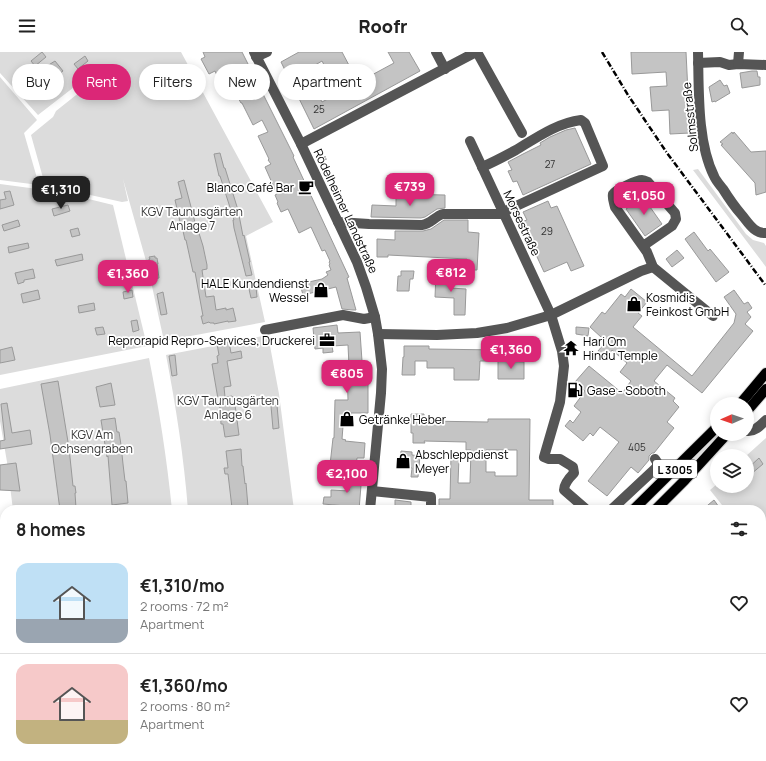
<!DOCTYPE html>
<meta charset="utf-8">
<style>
:root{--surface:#fff;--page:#f6f6f6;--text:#222;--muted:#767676;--line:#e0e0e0;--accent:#db2777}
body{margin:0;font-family:Manrope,sans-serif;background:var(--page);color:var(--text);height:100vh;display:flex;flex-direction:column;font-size:15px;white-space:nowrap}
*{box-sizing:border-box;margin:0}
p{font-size:13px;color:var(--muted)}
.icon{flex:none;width:22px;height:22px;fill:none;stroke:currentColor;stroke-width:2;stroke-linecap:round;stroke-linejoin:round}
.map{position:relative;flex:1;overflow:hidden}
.sheet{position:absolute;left:0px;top:453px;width:766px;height:256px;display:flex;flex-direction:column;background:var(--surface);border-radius:16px 16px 0 0;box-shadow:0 2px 10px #0003}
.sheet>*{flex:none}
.top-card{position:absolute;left:12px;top:12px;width:400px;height:36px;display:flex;gap:8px}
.needle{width:26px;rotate:268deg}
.controls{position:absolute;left:710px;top:345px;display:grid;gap:8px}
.controls a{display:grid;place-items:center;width:44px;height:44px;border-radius:50%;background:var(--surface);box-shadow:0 2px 10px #0003;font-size:20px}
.price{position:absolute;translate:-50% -34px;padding:0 9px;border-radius:8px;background:var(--accent);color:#fff;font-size:13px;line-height:26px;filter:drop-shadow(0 1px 2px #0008)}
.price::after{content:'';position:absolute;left:50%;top:24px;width:12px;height:9px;margin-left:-6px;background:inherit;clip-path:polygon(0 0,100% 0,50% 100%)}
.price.current{background:#222;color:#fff}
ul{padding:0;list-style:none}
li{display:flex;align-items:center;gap:12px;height:100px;padding:0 16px}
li+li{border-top:1px solid var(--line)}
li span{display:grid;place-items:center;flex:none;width:112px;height:80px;border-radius:12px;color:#555}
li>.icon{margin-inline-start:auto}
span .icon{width:48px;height:48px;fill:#fffc;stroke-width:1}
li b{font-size:17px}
h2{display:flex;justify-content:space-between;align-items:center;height:48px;padding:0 16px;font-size:17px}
.pill{padding:0 14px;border-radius:18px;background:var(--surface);box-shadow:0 2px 10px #0003;font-size:14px;line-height:36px}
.pill.current{background:var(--accent);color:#fff}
header{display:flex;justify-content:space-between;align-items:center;height:52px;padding:0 16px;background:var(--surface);font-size:18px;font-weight:800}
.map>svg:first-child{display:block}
.green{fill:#dcdcdc}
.building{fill:#c4c4c4;stroke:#999;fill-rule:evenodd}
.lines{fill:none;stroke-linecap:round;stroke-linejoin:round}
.major-casing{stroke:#dbdbdb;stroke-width:12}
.minor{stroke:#555;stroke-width:10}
.major{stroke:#000;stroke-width:10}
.rail{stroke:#000;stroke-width:2.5;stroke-dasharray:6 2 1 2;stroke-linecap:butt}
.labels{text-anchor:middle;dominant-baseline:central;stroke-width:3.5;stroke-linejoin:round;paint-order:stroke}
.number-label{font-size:10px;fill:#313131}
.shield{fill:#fff;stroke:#4c4c4c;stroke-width:1}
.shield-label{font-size:11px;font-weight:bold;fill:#000}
.street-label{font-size:12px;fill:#000;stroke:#fff}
.poi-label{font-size:12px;fill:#000;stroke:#fff;text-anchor:start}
.park-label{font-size:12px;fill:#333;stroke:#fff}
</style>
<header><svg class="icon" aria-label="menu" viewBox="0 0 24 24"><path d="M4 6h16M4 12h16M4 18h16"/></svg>Roofr<svg class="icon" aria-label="search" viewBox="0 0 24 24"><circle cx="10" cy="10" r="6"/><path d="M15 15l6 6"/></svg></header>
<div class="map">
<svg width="766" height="709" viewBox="0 0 766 709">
<rect width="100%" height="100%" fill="#fff"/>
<g class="green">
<polygon points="0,0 181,0 273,170 246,184 265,270 164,289 148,216 123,127 128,149 122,150 45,133 31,83 53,65 56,59 100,24 96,18 38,63 0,21"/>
<polygon points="0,25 37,68 24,81 39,133 0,128"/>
<polygon points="698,117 746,182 753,188 764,191 766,194 766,215 693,118"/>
<polygon points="0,132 60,140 113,153 147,294 0,323"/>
<path d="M268,283L279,342L294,458H188C184,406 176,355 166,303L213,294L214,292L230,289L231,290Z"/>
<path d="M149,306C159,357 167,407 172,458H13L7,410L0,369V337Z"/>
<polygon points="717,382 720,382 688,416 685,413"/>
<polygon points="766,386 766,507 761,501 761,458 726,458 710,438 717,432 717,434 747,434 746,404"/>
<polygon points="0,650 5,650 5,704 237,704 237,709 0,709"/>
</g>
<g class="building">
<polygon points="42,0 46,5 35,14 31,9"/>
<polygon points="203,0 242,0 294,104 293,105 349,225 347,226 356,258 353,258 342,257 336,235 303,243 300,232 322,227 328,223 326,220 331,218 329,213 330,212 329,210 330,209 325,198 322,199 311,175 299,181 288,157 281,160 277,151 278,150 275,143 277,142 265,115 271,112 268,108 269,107 258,84 268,80 262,68 253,73 242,51 241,51 232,35 224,39 215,19 209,22 201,7 205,5"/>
<path d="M299,0H342L352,19L351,20L357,31L394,11L388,0H409L420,19L314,77L281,10ZM322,9L339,41L322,50L305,19Z"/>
<polygon points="631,0 686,0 690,81 670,82 669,58 652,59 650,35 667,34 666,20 632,22"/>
<polygon points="85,4 88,9 78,17 74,12"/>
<polygon points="55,9 63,19 55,25 47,14"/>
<polygon points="752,19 757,19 758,25 760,25 760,33 742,36 740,21"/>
<polygon points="720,28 724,34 727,33 730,41 715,50 715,49 712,50 709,35"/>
<polygon points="575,76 591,112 523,143 517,129 513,130 508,119 512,118 508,110 523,102 541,93 540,91 550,85 566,78"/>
<polygon points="732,80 733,82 734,80 751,100 766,99 766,140 756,143 755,131 721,93 723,92 720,90"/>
<polygon points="220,101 224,116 225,116 238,158 243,184 244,183 250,210 249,210 252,223 246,224 234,176 233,168 234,168 220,124 219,124 214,102"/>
<polygon points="184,128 197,178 198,178 203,194 207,213 207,217 202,218 206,245 214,244 216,258 226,256 226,258 233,256 236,269 228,270 228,269 214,272 214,271 210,271 209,270 203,272 201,264 203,264 195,220 193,220 186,188 185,188 181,170 180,170 175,148 182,146 178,130"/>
<polygon points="10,139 14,153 0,157 0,148 6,147 4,140"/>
<polygon points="396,142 445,143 445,156 437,157 425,165 421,166 371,165 372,153 396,154"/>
<polygon points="643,145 662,172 645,184 626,157"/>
<polygon points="548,149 551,156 557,154 584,214 571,219 567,210 544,220 521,170 527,168 523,160"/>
<polygon points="68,153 70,159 54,164 52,157"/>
<polygon points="18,168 20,174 4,179 2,173"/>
<polygon points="444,168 468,168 468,180 479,181 477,218 466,218 467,207 388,203 388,205 377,205 377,187 395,188 395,179 423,179 431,177"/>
<polygon points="78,176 80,183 72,185 70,178"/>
<polygon points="694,180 708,199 710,197 729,220 716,230 685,187"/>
<polygon points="28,191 29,196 9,201 8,195"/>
<polygon points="677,198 684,206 672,215 666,207"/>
<polygon points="82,202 83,208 57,214 55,208"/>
<polygon points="155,204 155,206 157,206 158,212 157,212 159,226 153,227 151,213 150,213 149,207 150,207 149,205"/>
<polygon points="33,217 35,226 24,228 24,230 18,232 15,221"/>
<polygon points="401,219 414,219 413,227 410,227 409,239 397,239 398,224 401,224"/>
<polygon points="436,222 451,223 450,236 466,237 465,263 454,263 454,246 435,245"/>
<polygon points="256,235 257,245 251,246 249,237"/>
<polygon points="631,237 647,250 638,261 642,264 633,275 692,324 734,271 736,262 724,245 734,238 744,252 748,250 752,256 747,260 751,265 745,272 753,279 702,341 667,313 654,329 675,346 673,349 679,355 667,370 674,376 654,401 652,401 649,404 649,408 638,421 631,415 607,444 588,429 619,390 600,375 593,384 590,381 583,389 565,374 570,368 573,371 581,360 574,354 585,339 575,330 589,314 622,341 631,329 620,320 627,311 612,298 606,306 598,299 604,292 601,289 605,285 601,285 590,275 602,260 605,262 621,242 625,245"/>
<polygon points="38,238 40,247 23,251 21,242"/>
<polygon points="132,238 133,245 124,247 123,240"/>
<polygon points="163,240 167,262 161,263 157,242"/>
<polygon points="94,251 95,258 79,261 78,254"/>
<polygon points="137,268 139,278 133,280 131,269"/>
<polygon points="337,273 338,281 360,280 362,309 364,309 364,313 368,313 368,361 351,361 351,374 343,374 342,387 346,388 345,389 365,391 364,406 357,406 355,420 348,420 349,416 330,413 333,386 334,386 335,348 348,348 347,314 349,314 348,293 332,294 333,300 323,301 323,296 315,297 313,276"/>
<polygon points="103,275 105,282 97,283 95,276"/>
<polygon points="576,275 589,276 588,284 576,282"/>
<polygon points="229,290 231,301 241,299 242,306 227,309 231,334 224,335 225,345 232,344 233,345 234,345 239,383 225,385 223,372 221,372 220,355 219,355 217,347 218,347 212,312 218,311 217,304 219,303 217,292"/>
<polygon points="404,294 429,294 429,297 498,298 498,309 480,309 479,328 454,328 454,316 427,316 427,309 415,309 415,323 402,323 403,305 404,305"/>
<polygon points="12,295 15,308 0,311 0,298"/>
<polygon points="175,303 177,323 172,324 169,304"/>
<polygon points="498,309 524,310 524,327 498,327"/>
<polygon points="58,329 69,396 73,434 75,434 76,441 75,441 76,456 60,458 50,383 41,332"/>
<polygon points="111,331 115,353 100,355 96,335"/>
<polygon points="7,351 12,381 30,378 32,392 0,397 0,389 5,388 1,352"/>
<polygon points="277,353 279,376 273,377 271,354"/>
<path d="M411,362H424V369L488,370V367H530L529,448H553V458H439V447H450L451,403H456L459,406L458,431H470L471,398H466V390L424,389L425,391H413V381H411ZM486,398H517V424H495V420H486Z"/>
<polygon points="115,366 117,380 119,380 121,393 123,412 125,429 126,429 128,451 112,453 108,404 107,405 101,368"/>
<polygon points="241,397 242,414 243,414 245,432 246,431 248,455 232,456 228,422 225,422 224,416 228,416 226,399"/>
<polygon points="401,399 412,400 412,403 420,404 418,425 411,425 412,416 400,415"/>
<polygon points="759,406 763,412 751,422 747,417"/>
<polygon points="16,411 20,439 0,438 0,413"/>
<polygon points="351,420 362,421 359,458 346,458 346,454 323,452 324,445 331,445 331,438 349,439"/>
<polygon points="395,448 411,450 411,458 395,458"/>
<polygon points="714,448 721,458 702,458"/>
</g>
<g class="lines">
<g class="major-casing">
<g id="major">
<polyline points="740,352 766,321"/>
<polyline points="747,359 766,337"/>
<polyline points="633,458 717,375"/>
<polyline points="655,458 685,428 727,382"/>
<polyline points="0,626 5,627"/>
<polyline points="0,637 5,637"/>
<polyline points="343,709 344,704"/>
</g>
</g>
<g class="minor">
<polyline points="254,0 301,92 357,210 366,235 375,265 378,282 382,317 381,341 370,458"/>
<polyline points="436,0 445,17"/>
<polyline points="477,0 522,81"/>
<path d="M698,0C699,38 697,90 714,124C716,129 720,133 723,137C728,145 734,154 741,162C748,170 754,182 766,181"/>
<polyline points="256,5 267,0"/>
<polyline points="698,11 720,10 729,13 738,12 766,13"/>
<polyline points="738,12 739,0"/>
<path d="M470,89L551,263L562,299L564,314L560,350L544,405L549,407H560L573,415L574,421C570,425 564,432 564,438L587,458"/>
<polyline points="301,92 476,0"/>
<path d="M482,115C494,110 505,104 516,98C536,86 557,71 581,68L585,71L603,114L503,160"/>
<path d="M338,170L369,172L422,173C431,172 435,164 443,162H504"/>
<path d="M643,194L672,174L676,167L675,161L648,130C646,129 644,128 642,128C637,128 615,138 613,142C612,146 614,151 615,155L647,200L653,215L713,264"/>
<polyline points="265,278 343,263 364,267 375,265"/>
<polyline points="378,282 437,283 477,281 507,276 551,263 641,219 653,215"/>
<path d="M747,379C755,380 761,373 766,368"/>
<polyline points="372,439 431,445 431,458"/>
<polyline points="611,458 657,415 657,410 655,407"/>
<polyline points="761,577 766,573"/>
<polyline points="761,600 766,608"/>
<polyline points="761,696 766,692"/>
<polyline points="495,704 499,709"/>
<polyline points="599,704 604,709"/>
<polyline points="4,709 5,704"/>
<polyline points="743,709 750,704"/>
</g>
<use href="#major" class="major"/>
<polyline class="rail" points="602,0 628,43 667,101 766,234"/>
</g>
<defs>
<g id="cafe-bare" transform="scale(1.2)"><path d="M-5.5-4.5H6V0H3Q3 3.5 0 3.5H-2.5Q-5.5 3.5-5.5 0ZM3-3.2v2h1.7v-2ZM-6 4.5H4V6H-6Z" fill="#000" stroke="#fff" stroke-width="2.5" paint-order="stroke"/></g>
<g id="shop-bare" transform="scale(1.2)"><path d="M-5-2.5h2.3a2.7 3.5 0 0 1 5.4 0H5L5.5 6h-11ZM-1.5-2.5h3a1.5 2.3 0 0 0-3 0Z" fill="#000" stroke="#fff" stroke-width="2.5" paint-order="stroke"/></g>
<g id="office-bare" transform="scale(1.2)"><path d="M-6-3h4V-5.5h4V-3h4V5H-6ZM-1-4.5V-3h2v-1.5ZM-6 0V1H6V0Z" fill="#000" stroke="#fff" stroke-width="2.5" paint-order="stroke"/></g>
<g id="temple-bare" transform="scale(1.2)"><path d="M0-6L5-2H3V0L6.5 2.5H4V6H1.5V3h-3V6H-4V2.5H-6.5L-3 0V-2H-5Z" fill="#000" stroke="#fff" stroke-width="2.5" paint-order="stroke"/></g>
<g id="fuel-bare" transform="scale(1.2)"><path d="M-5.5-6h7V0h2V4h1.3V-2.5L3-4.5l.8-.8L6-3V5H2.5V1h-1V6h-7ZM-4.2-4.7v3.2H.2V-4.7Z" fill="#000" stroke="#fff" stroke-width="2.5" paint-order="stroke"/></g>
</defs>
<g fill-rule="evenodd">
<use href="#cafe-bare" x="306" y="135"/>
<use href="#shop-bare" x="321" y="238"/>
<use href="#shop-bare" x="634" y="252"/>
<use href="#office-bare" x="327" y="288"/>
<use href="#temple-bare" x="571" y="296"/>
<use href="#fuel-bare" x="575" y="338"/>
<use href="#shop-bare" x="347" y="367"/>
<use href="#shop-bare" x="403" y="409"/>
</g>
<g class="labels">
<g class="number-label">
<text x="319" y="57">25</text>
<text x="550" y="112">27</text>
<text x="547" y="179">29</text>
<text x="637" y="395">405</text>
</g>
<rect class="shield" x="653" y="408" width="44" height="18" rx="3"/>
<g class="shield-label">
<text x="675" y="417">L 3005</text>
</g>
<g class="street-label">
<text transform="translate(690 65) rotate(-96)">Solmsstraße</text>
<text transform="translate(346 159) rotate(65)">Rödelheimer Landstraße</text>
<text transform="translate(522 171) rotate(65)">Morsestraße</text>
</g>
<g class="poi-label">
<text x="294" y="135" text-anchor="end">Blanco Café Bar</text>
<text x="309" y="231" text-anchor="end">HALE Kundendienst<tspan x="309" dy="14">Wessel</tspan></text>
<text x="646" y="245">Kosmidis<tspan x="646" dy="14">Feinkost GmbH</tspan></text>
<text x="315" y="288" text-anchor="end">Reprorapid Repro-Services, Druckerei</text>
<text x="583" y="289">Hari Om<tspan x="583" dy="14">Hindu Temple</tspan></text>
<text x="587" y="338">Gase - Soboth</text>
<text x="359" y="367">Getränke Heber</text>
<text x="415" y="402">Abschleppdienst<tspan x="415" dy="14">Meyer</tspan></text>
</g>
<g class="park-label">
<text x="192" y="159">KGV Taunusgärten<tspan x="192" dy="14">Anlage 7</tspan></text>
<text x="228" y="348">KGV Taunusgärten<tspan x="228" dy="14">Anlage 6</tspan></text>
<text x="92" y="382">KGV Am<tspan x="92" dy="14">Ochsengraben</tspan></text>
</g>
</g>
</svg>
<div class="controls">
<a><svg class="needle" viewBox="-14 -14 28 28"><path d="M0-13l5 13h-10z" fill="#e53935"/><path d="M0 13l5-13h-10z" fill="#767676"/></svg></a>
<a><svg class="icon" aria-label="layers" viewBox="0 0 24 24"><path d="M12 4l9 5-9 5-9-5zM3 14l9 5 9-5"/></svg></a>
</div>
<b class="price" style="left:410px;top:155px">€739</b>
<b class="price current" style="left:61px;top:158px">€1,310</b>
<b class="price" style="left:644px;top:164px">€1,050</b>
<b class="price" style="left:451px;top:241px">€812</b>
<b class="price" style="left:128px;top:242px">€1,360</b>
<b class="price" style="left:511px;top:318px">€1,360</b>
<b class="price" style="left:347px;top:342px">€805</b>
<b class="price" style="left:347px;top:442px">€2,100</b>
<div class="top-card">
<a class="pill">Buy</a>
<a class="pill current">Rent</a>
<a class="pill">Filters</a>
<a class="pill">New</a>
<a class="pill">Apartment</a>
</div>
<section class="sheet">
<h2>8 homes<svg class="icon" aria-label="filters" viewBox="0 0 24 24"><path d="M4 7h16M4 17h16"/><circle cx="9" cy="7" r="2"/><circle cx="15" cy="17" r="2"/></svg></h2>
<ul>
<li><span style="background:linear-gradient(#bfe0f5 70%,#9aa5b1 0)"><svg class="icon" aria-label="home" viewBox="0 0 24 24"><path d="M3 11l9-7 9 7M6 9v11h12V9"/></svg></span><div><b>€1,310/mo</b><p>2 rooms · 72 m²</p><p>Apartment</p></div><svg class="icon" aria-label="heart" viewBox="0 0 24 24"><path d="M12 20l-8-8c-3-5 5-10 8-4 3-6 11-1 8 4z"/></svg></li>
<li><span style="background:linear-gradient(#f6c9c9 70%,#c2b280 0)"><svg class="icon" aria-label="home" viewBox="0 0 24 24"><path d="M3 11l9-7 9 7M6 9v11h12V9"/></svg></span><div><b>€1,360/mo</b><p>2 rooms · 80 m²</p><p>Apartment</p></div><svg class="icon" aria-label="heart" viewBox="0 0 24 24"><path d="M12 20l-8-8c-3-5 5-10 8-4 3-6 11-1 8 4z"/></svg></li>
</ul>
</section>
</div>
